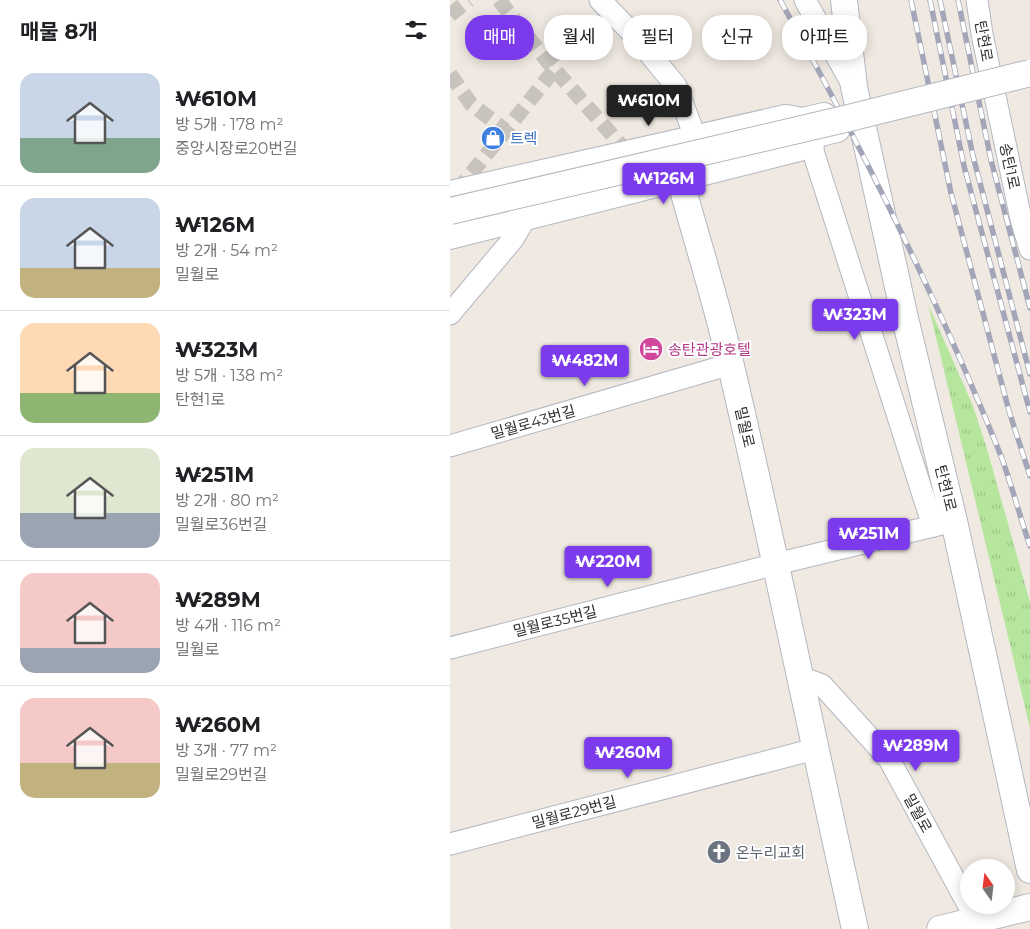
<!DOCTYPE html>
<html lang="ko">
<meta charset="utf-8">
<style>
:root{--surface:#fff;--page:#f2f2f2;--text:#202124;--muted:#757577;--line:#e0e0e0;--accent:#7c3aed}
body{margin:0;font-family:Montserrat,"Noto Sans KR",sans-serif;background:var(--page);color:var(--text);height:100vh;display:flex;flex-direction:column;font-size:19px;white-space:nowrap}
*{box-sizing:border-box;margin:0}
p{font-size:16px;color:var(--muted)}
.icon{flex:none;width:28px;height:28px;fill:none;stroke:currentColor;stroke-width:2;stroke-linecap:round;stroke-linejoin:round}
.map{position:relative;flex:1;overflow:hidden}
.side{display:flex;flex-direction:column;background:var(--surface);width:450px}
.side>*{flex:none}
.banner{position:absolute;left:15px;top:15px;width:475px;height:45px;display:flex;gap:10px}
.needle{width:32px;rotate:346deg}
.fabs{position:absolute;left:510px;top:859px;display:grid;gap:10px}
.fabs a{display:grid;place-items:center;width:55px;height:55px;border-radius:50%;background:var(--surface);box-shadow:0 2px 12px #0003;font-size:25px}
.price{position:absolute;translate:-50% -42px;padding:0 11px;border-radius:5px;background:var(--accent);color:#fff;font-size:16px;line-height:32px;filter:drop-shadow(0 1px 2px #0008)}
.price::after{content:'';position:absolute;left:50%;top:30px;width:15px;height:11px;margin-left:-8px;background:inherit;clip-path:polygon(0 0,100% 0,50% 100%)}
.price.current{background:#222;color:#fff}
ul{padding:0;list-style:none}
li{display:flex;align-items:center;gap:15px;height:125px;padding:0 20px}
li+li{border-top:1px solid var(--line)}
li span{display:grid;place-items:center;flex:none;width:140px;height:100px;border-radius:15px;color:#555}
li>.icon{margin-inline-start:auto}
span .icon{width:60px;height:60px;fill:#fffc;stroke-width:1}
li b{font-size:21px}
h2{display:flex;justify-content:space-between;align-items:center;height:60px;padding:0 20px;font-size:21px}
.pill{padding:0 18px;border-radius:20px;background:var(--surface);box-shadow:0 2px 12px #0003;font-size:18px;line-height:45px}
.pill.current{background:var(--accent);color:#fff}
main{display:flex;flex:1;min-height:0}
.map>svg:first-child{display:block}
.park{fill:url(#park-tufts)}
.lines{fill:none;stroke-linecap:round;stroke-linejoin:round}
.pedestrian-tunnel{stroke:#c8c4bd;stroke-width:15;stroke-dasharray:15 8;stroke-linecap:butt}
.minor-casing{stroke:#b4b7c1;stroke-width:23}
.tertiary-casing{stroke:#b4b7c1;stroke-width:28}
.minor{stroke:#fff;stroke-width:21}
.tertiary{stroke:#fff;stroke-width:26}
.rail-casing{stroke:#a3a6b8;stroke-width:5.5}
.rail{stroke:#fff;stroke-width:4;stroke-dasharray:11;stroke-linecap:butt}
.tertiary-bridge-casing{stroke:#b4b7c1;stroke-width:28;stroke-linecap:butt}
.tertiary-bridge{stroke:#fff;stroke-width:26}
.labels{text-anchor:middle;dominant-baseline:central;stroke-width:4;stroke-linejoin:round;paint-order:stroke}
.street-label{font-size:15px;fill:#2e2e2e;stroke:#fff}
.shop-label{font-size:15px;fill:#366cbe;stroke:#fff;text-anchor:start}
.hotel-label{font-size:15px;fill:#b23c85;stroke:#fff;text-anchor:start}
.worship-label{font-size:15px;fill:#5b616d;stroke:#fff;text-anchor:start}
</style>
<main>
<section class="side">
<h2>매물 8개<svg class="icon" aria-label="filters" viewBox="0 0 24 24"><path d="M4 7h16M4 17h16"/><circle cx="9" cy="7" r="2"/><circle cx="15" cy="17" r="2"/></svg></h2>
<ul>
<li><span style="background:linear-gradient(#c9d6e8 65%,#7fa58c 0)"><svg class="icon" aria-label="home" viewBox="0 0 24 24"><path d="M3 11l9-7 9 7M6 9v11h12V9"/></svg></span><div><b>₩610M</b><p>방 5개 · 178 m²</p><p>중앙시장로20번길</p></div></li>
<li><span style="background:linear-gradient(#c9d6e8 70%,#c2b280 0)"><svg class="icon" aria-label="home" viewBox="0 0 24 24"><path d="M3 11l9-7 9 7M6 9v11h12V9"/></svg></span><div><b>₩126M</b><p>방 2개 · 54 m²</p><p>밀월로</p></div></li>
<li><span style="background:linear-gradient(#ffd9b3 70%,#8fb573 0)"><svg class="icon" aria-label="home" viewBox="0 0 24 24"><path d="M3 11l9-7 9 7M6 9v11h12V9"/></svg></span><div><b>₩323M</b><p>방 5개 · 138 m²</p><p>탄현1로</p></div></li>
<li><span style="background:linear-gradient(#dfe7d0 65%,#9aa5b1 0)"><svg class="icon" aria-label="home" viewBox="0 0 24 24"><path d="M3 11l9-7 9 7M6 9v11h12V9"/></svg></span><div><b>₩251M</b><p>방 2개 · 80 m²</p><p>밀월로36번길</p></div></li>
<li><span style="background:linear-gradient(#f6c9c9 75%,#9aa5b1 0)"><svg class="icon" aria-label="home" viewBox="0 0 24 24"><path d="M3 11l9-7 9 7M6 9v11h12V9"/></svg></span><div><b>₩289M</b><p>방 4개 · 116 m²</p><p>밀월로</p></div></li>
<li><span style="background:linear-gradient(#f6c9c9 65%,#c2b280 0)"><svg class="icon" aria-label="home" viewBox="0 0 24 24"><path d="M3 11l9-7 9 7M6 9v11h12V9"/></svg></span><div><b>₩260M</b><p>방 3개 · 77 m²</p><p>밀월로29번길</p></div></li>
</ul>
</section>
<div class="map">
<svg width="580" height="929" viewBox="0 0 580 929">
<defs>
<pattern id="park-tufts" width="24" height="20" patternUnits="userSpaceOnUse" patternTransform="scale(1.25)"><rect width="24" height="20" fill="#b6e59e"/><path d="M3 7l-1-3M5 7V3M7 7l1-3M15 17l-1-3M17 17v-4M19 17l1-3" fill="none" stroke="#9dc588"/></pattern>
</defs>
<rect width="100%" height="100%" fill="#efe9e1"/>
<polygon class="park" points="478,304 523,406 537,449 580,602 580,728"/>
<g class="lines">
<g class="pedestrian-tunnel">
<polyline points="49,0 97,61 178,153"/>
<polyline points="0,15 19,0"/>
<polyline points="97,61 157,6"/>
<polyline points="0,74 21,104 55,130"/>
<polyline points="7,191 105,69"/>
</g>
<g class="minor-casing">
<g id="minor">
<polyline points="150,0 186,37 226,86 246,139"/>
<polyline points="355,0 401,82"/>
<polyline points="527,0 532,34 571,219 580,249"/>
<polyline points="361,145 483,526"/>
<polyline points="0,314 63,239 76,217"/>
<polyline points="0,446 281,364"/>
<polyline points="0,648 326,564 504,521"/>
<polyline points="351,677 372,685 439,759 527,921"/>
<polyline points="0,844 365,749"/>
</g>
</g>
<g class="tertiary-casing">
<g id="tertiary">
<polyline points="394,0 404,87 412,123 454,314 504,521 580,870"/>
<path d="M230,179C247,241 267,303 281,366C325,553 363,741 405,929"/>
<polyline points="0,194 336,118 353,121 374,116"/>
<polyline points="0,236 361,145 358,136 387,129"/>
<polyline points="490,929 580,907"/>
</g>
</g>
<use href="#minor" class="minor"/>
<use href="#tertiary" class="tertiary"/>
<g class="rail-casing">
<g id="rail">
<path d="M330,0C412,148 488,299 551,456C562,486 570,517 580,546"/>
<polyline points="461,0 501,193 559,411 580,476"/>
<polyline points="480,0 514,166 580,412"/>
<polyline points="490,0 523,156 580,374"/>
<polyline points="508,0 541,160 580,308"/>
</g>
</g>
<use href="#rail" class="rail"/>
<g class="tertiary-bridge-casing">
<polyline id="tertiary-bridge" points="0,211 399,118 580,73"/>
</g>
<use href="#tertiary-bridge" class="tertiary-bridge"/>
</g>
<defs>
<g id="shop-disc" transform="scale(1.25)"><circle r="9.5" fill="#3f7fe0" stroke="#fff"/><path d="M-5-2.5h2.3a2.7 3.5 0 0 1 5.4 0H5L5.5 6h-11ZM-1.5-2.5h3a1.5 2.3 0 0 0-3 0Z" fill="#fff"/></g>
<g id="hotel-disc" transform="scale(1.25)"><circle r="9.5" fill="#d1479c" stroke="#fff"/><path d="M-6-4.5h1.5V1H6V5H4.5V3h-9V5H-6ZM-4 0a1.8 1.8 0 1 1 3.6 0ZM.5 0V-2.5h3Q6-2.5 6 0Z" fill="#fff"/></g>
<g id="church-disc" transform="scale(1.25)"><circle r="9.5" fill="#6b7280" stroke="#fff"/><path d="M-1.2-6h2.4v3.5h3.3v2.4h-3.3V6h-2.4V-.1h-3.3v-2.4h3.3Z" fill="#fff"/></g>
</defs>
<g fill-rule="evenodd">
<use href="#shop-disc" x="43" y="138"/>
<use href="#hotel-disc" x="201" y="349"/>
<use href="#church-disc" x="269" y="852"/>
</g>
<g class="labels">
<g class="street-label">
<text transform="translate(534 41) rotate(80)">탄현로</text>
<text transform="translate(560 166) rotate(78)">송탄1로</text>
<text transform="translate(83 422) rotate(-16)">밀월로43번길</text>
<text transform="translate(295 427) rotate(77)">밀월로</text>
<text transform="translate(496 488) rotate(76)">탄현1로</text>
<text transform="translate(105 621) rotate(-14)">밀월로35번길</text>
<text transform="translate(124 812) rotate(-15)">밀월로29번길</text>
<text transform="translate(468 813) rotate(61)">밀월로</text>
</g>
<g class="shop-label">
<text x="60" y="138">트렉</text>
</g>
<g class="hotel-label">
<text x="218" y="349">송탄관광호텔</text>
</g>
<g class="worship-label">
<text x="286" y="852">온누리교회</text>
</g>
</g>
</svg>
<div class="fabs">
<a><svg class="needle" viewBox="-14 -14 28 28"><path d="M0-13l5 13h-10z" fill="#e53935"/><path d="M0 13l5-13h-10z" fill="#757577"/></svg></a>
</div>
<b class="price current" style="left:199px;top:127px">₩610M</b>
<b class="price" style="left:214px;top:205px">₩126M</b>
<b class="price" style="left:405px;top:341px">₩323M</b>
<b class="price" style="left:135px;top:387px">₩482M</b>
<b class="price" style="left:419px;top:560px">₩251M</b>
<b class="price" style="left:158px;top:588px">₩220M</b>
<b class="price" style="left:466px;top:772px">₩289M</b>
<b class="price" style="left:178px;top:779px">₩260M</b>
<div class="banner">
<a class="pill current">매매</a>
<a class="pill">월세</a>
<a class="pill">필터</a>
<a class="pill">신규</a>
<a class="pill">아파트</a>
</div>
</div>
</main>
